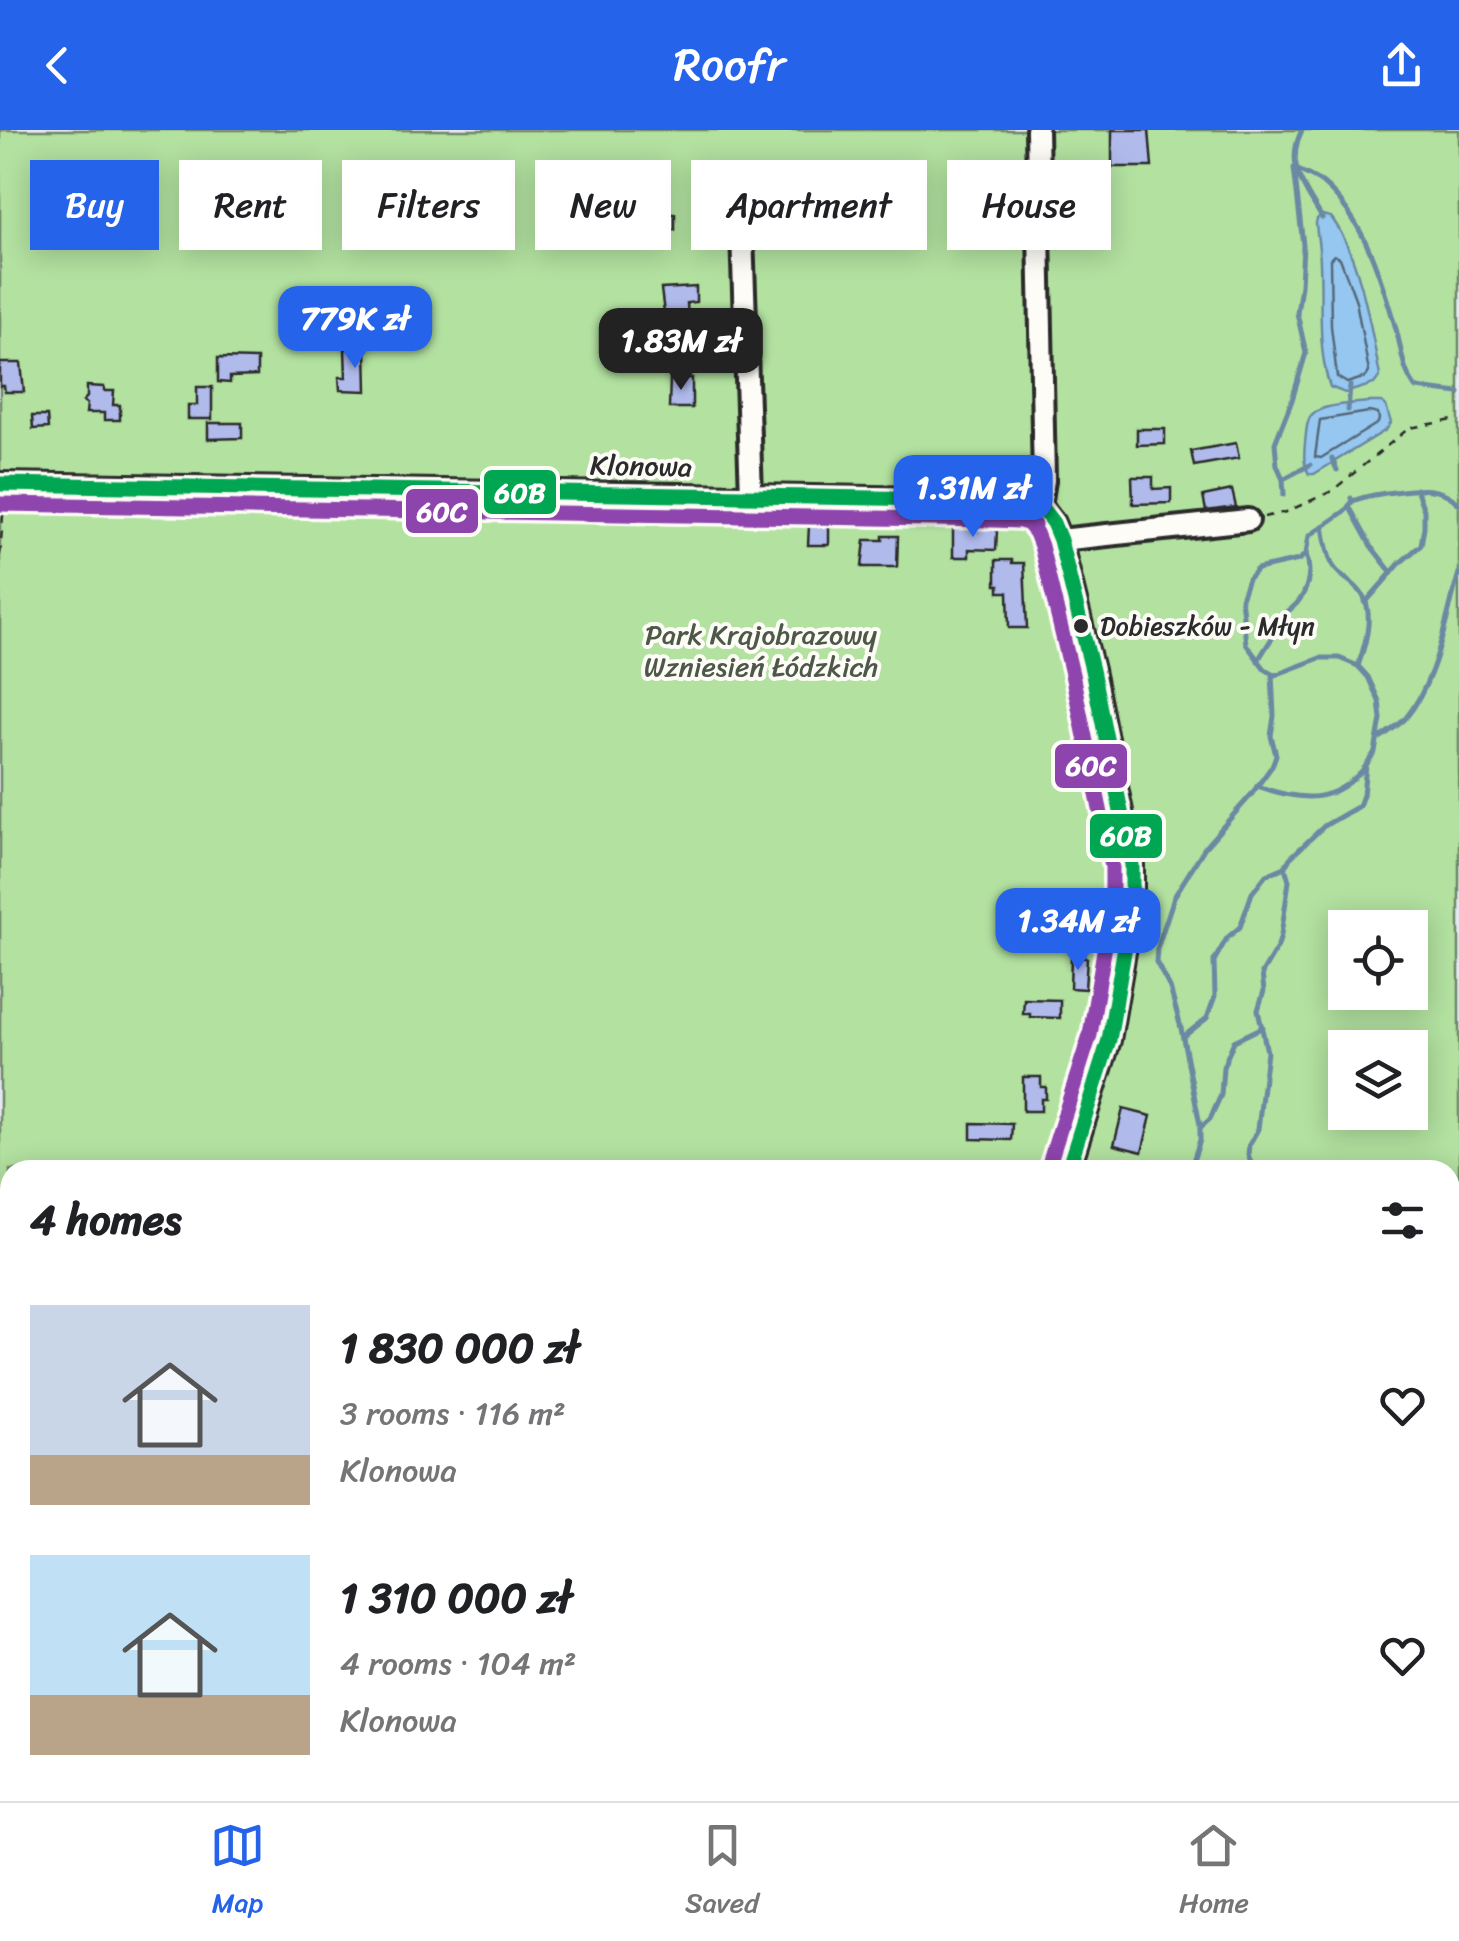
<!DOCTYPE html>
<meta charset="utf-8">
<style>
:root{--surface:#fff;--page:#f2f2f2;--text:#202124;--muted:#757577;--line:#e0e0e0;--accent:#2563eb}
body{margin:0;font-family:Sriracha,sans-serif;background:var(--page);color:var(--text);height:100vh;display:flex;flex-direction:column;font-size:38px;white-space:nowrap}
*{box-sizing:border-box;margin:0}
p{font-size:32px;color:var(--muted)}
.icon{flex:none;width:55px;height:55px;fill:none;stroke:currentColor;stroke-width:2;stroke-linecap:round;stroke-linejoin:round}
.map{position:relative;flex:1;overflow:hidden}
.sheet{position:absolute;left:0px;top:1030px;width:1460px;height:642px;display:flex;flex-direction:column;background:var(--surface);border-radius:30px 30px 0 0;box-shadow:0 5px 25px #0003}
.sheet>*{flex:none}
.banner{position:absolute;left:30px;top:30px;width:1400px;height:90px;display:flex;gap:20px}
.tools{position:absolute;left:1328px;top:780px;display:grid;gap:20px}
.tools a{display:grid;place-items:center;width:100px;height:100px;border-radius:0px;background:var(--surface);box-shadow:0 5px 25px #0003;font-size:50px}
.price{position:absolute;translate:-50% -85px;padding:0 22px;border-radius:20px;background:var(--accent);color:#fff;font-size:32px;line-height:65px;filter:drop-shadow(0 2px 5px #0008)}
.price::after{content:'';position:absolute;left:50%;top:60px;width:30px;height:22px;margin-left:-15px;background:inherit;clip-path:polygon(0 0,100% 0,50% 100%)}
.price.selected{background:#222;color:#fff}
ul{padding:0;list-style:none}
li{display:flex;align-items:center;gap:30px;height:250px;padding:0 30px}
li span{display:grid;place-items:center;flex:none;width:280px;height:200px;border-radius:0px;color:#555}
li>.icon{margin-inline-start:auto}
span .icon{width:120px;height:120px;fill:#fffc;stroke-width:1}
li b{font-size:42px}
h2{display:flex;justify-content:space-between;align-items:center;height:120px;padding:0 30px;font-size:42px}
.tag{padding:0 35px;border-radius:0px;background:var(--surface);box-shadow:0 5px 25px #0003;font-size:35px;line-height:90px}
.tag.selected{background:var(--accent);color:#fff}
header{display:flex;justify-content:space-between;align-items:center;height:130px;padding:0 30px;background:var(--accent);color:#fff;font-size:45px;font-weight:600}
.tabs{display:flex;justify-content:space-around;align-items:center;height:140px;border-top:2px solid var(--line);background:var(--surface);font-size:28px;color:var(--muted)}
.tabs a{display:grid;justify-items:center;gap:5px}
.tabs .selected{color:var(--accent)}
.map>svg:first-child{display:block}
.green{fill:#b2e1a0;stroke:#6e8666;stroke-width:2.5;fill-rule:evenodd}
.water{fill:#95c7f1;stroke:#6b89a2;stroke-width:2.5}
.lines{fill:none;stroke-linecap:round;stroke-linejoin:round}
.shore{stroke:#55697a;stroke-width:2.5}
.stream{stroke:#6b89a2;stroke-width:5}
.building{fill:#b0bbec;stroke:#2b2b2b;stroke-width:2.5}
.minor-casing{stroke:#2b2b2b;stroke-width:28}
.path{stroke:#2b2b2b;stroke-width:2.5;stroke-dasharray:8 8;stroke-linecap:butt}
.minor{stroke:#fdfcf7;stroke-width:20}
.bus-1-casing{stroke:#fdfcf7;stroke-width:22}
.bus-2-casing{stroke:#fdfcf7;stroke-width:22}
.bus-1{stroke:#00a651;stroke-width:15}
.bus-2{stroke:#8e44ad;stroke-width:15}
.bus-dot{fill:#2b2b2b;stroke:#fdfcf7;stroke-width:4}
.labels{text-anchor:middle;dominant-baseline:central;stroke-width:8;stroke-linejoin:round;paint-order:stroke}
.bus-label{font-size:26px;fill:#2b2b2b;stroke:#fdfcf7;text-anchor:start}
.street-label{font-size:28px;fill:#2b2b2b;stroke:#fdfcf7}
.park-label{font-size:28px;fill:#4d5848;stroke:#fdfcf7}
.line-badge{stroke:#fdfcf7;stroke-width:4}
.badge-label{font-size:28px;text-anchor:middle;font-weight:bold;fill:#fff}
</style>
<header><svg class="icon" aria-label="back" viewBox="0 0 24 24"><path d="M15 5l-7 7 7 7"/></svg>Roofr<svg class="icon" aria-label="share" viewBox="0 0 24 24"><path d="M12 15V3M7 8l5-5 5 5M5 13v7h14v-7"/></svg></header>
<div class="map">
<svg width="1459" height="1671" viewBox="0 0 1459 1671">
<rect width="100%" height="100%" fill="#e6e8f4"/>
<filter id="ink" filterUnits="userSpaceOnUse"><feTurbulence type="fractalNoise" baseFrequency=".01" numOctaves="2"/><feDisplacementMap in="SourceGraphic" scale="20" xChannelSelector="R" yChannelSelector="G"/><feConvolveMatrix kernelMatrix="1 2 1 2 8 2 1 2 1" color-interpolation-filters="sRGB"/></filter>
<g filter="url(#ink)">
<path class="green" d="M0,0H1459V1671H0ZM1345,798H1410V862H1345ZM1345,918H1410V982H1345ZM10,1040H1450V1662H10Z"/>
<g class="water">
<path d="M1322,85L1331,87C1360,125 1371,198 1380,246L1374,254L1345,263L1330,257C1317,219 1322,174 1320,134C1320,121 1317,107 1316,93L1317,89Z"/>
<path d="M1368,272H1382L1386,276L1391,293L1386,300L1314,344H1309C1303,334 1304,325 1305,313C1306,306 1306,296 1309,289C1314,274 1354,274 1368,272Z"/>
</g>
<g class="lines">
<g class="shore">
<polygon points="1334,125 1340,128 1356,171 1369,242 1366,247 1347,253 1337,247 1331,196 1330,129"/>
<polygon points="1369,282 1378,284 1379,289 1378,293 1321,328 1315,327 1320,290"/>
</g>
<g class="stream">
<path d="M1302,0C1284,35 1305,58 1322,88"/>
<polyline points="1348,280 1350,256"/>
<polyline points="1332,329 1337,340"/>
<polyline points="1283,349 1310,335"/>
<path d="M1284,365L1283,349L1277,335L1275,313L1292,270L1306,223L1297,183L1301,155L1303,115L1294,38C1304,43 1314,47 1322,53C1365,89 1381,148 1396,199C1402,220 1402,240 1416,258L1459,263"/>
<path d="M1353,371C1365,366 1374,365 1386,363C1412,360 1439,353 1459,374"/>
<polyline points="1349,376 1371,416 1392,443"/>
<path d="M1323,396C1325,408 1327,425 1333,436C1338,445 1350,450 1357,458C1377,477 1366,513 1358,536"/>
<polyline points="1365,473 1401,432 1421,415 1424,397 1424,380 1416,359"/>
<path d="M1258,531C1266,515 1279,502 1283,484C1305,473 1314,447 1306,424"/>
<path d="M1380,608C1388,602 1398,596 1405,589C1437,551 1445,490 1459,443"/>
<path d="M1257,656C1302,672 1334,675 1366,636"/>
<polyline points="1183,907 1207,888 1215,866 1214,831 1227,808 1240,797 1252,763 1266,745 1285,737"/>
<polyline points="1200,998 1210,989 1221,965 1223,937 1234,911 1263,897"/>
<polyline points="1190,1040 1200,1010 1200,995 1181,898 1170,858 1156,832 1157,819 1174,767 1205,717 1251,665 1272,636 1276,625 1271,606 1274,586 1272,544"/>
<polyline points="1247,1040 1251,1033 1248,1024 1249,1015 1258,999 1267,922 1258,880 1264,861 1262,843 1278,816 1281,805 1289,751 1285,737 1290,728 1324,696 1359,676 1363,665 1366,635 1375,622 1381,589 1379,571 1368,547 1358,536 1339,528 1320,528 1275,545 1265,539 1246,514 1241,468 1248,449 1257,439 1299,430 1306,424 1309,406 1345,381 1352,372 1351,368"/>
<polyline points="1450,1350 1459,1358"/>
<polyline points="1055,1662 1058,1671"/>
</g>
</g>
<g class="building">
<polygon points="1112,0 1149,0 1152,37 1112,37"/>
<polygon points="633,84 675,84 675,100 665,100 665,104 659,104 659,117 636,116 636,104 633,104"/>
<polygon points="696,157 696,172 687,173 688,190 665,191 661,159"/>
<polygon points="345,219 366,219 367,261 340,260 339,247 346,247"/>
<polygon points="218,228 257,229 257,246 230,247 230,253 218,252"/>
<polygon points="0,233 21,233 24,262 5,262 4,256 0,256"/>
<polygon points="670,248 692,248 692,278 669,278"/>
<polygon points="87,256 104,257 104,261 114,261 113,275 120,275 120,290 104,290 104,283 86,283 87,274 83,271 87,267"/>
<polygon points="197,257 212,257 212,289 188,289 188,275 197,275"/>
<polygon points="32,286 47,286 48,298 33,299"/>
<polygon points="208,293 242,293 242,308 208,309"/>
<polygon points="1137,299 1165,299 1165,314 1137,315"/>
<polygon points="1236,313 1239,328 1194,336 1191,321"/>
<polygon points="1132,347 1153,347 1153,359 1171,358 1171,373 1133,374"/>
<polygon points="1232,360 1236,377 1206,381 1203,366"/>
<polygon points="809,395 829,395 829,415 808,415"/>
<polygon points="953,396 997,400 996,420 969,419 969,427 953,427"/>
<polygon points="883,406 898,406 897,437 862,437 865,410 883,410"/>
<polygon points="996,430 1012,430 1012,433 1024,433 1027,498 1009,498 1008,462 999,462 999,455 996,455"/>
<polygon points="1071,827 1087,828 1085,859 1070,858"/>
<polygon points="1024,869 1060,870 1060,888 1030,887 1030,884 1023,884"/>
<polygon points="1023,947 1041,947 1041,957 1046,957 1046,969 1041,969 1041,981 1023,981"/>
<polygon points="1123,979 1151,986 1142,1022 1114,1015"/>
<polygon points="971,993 1012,994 1011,1010 971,1009"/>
</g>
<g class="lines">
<g class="minor-casing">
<g id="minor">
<polyline points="1037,0 1044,350 1040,376"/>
<polyline points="742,104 751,365"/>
<polyline points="0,354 996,370 1023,371 1040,376"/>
<polyline points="1040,376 1053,393 1060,410 1092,540 1132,735 1132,775 1109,910 1068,1040"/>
<polyline points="1060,410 1248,390"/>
<polyline points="811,1671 814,1662"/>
</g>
</g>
<g class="path">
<polyline points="1264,387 1286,382 1332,361 1409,298 1459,289"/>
<polyline points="0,425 4,372"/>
<polyline points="959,1662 1009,1671"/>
<polyline points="910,1671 921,1665 937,1662"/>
</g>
<use href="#minor" class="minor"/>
<g class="bus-1-casing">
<g id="bus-1">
<polyline points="0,354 996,370 1023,371 1040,376"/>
<polyline points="1040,376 1053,393 1060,410 1092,540 1132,735 1132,775 1109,910 1068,1040"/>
</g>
</g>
<g class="bus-2-casing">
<g id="bus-2">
<polyline points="0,374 995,390 1020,391 1034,395"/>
<polyline points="1024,388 1036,403 1041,416 1072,544 1112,737 1112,773 1090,905 1049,1034"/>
</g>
</g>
<use href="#bus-1" class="bus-1"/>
<use href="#bus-2" class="bus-2"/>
</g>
</g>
<circle class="bus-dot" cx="1081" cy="496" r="9"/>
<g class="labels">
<g class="bus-label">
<text x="1100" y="496">Dobieszków - Młyn</text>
</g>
<g class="street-label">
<text transform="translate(641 336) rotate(1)">Klonowa</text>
</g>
<g class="park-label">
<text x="761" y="504">Park Krajobrazowy<tspan x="761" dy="32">Wzniesień Łódzkich</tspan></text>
</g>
</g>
<g class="line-badge">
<rect x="482" y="338" width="76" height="48" rx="10" fill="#00a651"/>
<rect x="404" y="357" width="76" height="48" rx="10" fill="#8e44ad"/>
<rect x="1053" y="612" width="76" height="48" rx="10" fill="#8e44ad"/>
<rect x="1088" y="682" width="76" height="48" rx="10" fill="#00a651"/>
</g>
<g class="badge-label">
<text x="520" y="372">60B</text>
<text x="442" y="391">60C</text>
<text x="1091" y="645">60C</text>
<text x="1126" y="715">60B</text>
</g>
</svg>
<div class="tools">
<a><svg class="icon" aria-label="locate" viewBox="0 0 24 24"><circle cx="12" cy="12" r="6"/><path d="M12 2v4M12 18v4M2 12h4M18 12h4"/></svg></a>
<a><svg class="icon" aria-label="layers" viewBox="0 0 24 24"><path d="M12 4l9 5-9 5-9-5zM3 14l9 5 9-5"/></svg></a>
</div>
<b class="price" style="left:355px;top:241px">779K zł</b>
<b class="price selected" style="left:681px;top:263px">1.83M zł</b>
<b class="price" style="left:973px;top:410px">1.31M zł</b>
<b class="price" style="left:1078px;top:843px">1.34M zł</b>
<div class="banner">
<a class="tag selected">Buy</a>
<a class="tag">Rent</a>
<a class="tag">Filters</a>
<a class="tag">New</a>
<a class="tag">Apartment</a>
<a class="tag">House</a>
</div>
<section class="sheet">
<h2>4 homes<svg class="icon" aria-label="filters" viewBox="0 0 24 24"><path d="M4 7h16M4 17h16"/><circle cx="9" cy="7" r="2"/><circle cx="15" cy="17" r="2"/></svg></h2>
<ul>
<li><span style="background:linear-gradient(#c9d6e8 75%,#b9a48a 0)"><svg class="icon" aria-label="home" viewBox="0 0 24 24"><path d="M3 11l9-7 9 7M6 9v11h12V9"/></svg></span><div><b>1 830 000 zł</b><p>3 rooms · 116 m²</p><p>Klonowa</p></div><svg class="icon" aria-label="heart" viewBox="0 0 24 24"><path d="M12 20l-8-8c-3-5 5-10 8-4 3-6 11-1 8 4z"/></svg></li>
<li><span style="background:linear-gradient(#bfe0f5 70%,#b9a48a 0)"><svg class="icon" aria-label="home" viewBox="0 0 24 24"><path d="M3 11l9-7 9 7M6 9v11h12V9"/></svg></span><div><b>1 310 000 zł</b><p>4 rooms · 104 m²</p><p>Klonowa</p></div><svg class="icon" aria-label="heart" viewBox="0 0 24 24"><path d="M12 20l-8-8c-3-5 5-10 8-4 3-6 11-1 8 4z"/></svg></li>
</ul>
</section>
</div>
<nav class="tabs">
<a class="selected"><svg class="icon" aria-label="map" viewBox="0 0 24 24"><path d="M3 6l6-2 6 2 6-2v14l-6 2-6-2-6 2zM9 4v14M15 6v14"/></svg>Map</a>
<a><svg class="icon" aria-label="saved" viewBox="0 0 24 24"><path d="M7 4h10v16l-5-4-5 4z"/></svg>Saved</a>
<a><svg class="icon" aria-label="home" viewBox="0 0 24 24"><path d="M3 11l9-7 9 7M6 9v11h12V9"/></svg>Home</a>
</nav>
